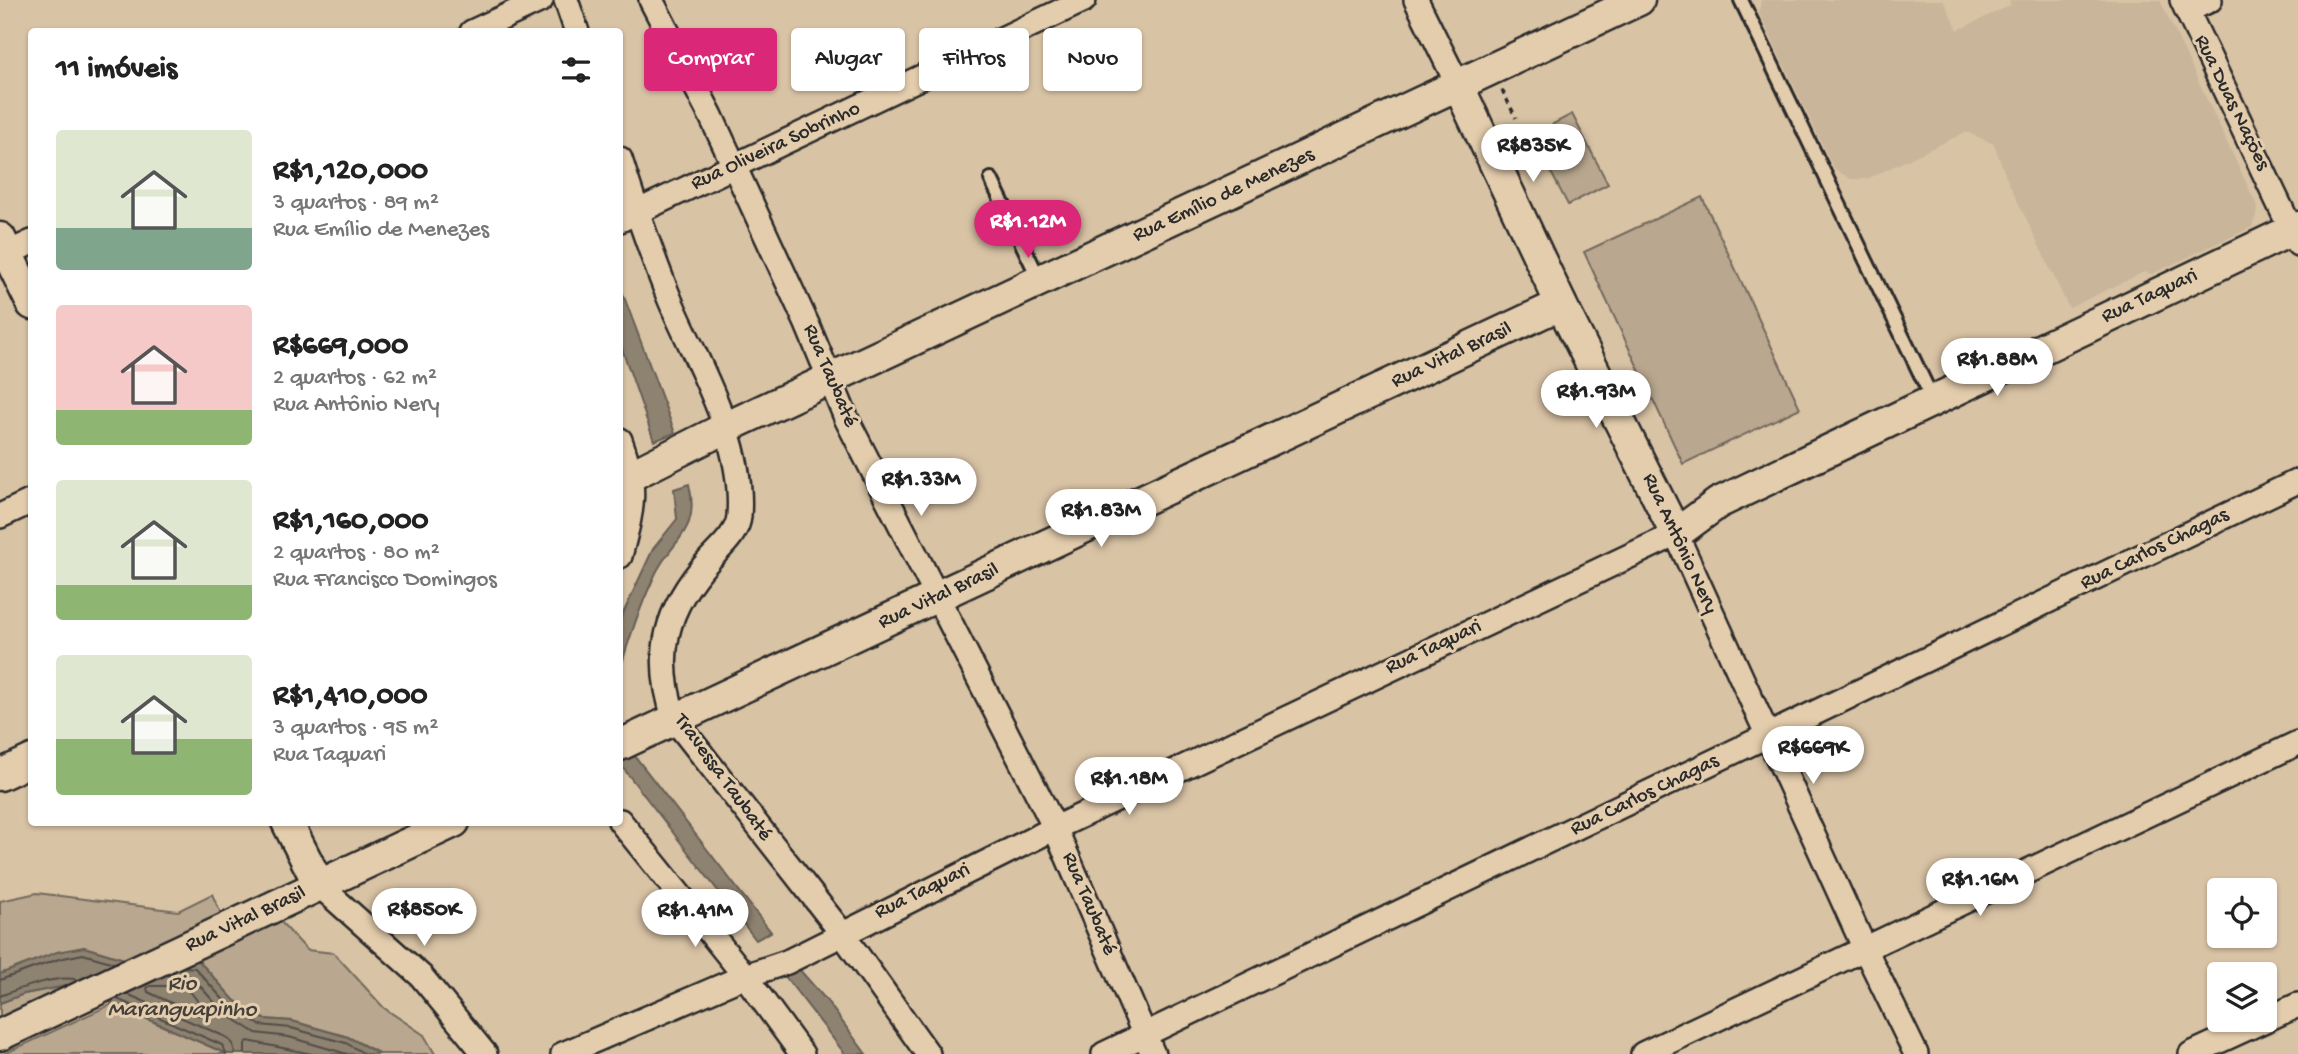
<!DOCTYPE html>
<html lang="pt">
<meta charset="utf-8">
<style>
:root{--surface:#fff;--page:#f6f6f6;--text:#222;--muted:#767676;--accent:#db2777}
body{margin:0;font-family:"Gochi Hand",sans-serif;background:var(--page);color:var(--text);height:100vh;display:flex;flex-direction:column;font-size:26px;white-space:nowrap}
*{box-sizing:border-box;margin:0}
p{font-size:23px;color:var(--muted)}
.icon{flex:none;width:38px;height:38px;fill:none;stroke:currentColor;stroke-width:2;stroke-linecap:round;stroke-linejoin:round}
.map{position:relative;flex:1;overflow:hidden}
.side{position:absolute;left:28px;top:28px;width:595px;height:798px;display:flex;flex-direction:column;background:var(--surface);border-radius:7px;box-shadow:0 2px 5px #0004}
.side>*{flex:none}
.hud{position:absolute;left:644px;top:28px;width:665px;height:63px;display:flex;gap:14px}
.fabs{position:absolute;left:2207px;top:878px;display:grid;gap:14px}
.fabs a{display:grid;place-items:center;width:70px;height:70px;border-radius:7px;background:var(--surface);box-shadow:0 2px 5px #0004;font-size:35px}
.price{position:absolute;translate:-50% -60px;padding:0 16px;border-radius:24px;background:#fff;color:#222;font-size:23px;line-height:46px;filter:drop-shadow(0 2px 4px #0008)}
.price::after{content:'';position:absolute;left:50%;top:42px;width:21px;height:16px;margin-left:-10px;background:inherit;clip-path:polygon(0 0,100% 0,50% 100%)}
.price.current{background:var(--accent);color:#fff}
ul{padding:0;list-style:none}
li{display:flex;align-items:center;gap:21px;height:175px;padding:0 28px}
li span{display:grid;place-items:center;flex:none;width:196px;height:140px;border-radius:7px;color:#555}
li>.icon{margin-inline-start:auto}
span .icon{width:84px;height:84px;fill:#fffc;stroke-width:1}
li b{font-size:30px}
h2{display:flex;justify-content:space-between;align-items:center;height:84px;padding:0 28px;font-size:30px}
.chip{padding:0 24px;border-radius:7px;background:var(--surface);box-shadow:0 2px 5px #0004;font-size:24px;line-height:63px}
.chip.current{background:var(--accent);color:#fff}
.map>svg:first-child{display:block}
.built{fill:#c9b59a}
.green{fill:#b9a78f;stroke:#72695d;stroke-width:2}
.water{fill:#8e8271;stroke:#665f55;stroke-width:2}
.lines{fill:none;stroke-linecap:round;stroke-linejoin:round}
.shore{stroke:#534e47;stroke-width:2}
.service-casing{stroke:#2b2b2b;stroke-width:18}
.minor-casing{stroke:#2b2b2b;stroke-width:28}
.tertiary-casing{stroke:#2b2b2b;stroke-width:35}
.path{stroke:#2b2b2b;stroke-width:3.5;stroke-dasharray:5 5;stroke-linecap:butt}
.service{stroke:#e4cdad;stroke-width:12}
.minor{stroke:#e4cdad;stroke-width:23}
.tertiary{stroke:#e4cdad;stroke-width:30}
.labels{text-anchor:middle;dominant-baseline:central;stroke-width:6;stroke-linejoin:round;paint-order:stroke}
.street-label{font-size:21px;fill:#2b2b2b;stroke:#e4cdad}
.water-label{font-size:23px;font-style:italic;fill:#44413c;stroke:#e4cdad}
</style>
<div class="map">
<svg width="2298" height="1054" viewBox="0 0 2298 1054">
<rect width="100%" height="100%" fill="#d9c3a5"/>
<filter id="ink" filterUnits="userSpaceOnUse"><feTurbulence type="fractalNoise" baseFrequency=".0143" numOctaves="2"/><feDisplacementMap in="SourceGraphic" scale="14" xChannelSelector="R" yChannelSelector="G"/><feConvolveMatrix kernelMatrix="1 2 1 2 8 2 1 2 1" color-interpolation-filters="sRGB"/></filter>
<g filter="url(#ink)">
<polygon class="built" points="1761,0 1943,0 1958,30 2011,5 2009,0 2160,0 2258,208 2252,227 2152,274 2144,272 2069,308 2006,177 1994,144 1966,132 1867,179 1851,179 1834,169 1759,13"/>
<g class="green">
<polygon points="1572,114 1608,184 1568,205 1541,153 1553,124"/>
<polygon points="1702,197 1800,408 1683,464 1584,252"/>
<polygon points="37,893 178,911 212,894 223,918 124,959 84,947 0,974 0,901"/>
<polygon points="280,921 307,950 334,953 384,1008 424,1035 435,1054 380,1054 348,1037 292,1021 264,1019 234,1000 198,960"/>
<polygon points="71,985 0,1018 0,1003 24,994"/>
<polygon points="112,1004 227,1054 4,1054"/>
</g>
<g class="water">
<polygon points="620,286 675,433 654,441 620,343"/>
<path d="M689,484C701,534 671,539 654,577C640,607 629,638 620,670V620L653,549L677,519L674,489Z"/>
<polygon points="631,751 771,932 756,940 620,764 620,756"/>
<polygon points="84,947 124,959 198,960 234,1000 264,1019 292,1021 348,1037 380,1054 227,1054 71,985 24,994 0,1003 0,974 57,952"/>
<polygon points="791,960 827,1001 866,1054 845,1054 777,966"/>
</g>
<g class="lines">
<g class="shore">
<polyline points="184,967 195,968 229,1006 260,1025 291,1028 346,1043 365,1054"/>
<polyline points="166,975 191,976 223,1012 256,1033 289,1037 347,1054"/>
<polyline points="0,980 59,959 83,954 114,963"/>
<polygon points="150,986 186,986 209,1016 197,1015 148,992 147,988"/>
<polyline points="127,994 226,1037 233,1044 235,1054"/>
<path d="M0,996C17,989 60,974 77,980"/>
<polyline points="117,999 222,1045 226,1054"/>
<polyline points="245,1054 245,1044 248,1041 312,1054"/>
</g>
<g class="service-casing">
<g id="service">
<polyline points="1741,0 1933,400"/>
<polyline points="991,179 1039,279"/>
</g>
</g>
<g class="minor-casing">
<g id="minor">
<polyline points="566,0 577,32"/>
<polyline points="651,0 711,116 807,324 847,420 1055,828 1153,1054"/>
<polyline points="1416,0 1458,85"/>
<polyline points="2182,0 2298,244"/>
<polyline points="2187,11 2210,0"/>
<polyline points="472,32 541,0"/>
<path d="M620,159C635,206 651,254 670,300C698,366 745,441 739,516C738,533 721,547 710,559C665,608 653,656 675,720L841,932L928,1054"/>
<polyline points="620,220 1084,0"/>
<polyline points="0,257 32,242"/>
<path d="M620,440C638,489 633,506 620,556"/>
<polyline points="0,516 32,501"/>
<polyline points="620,821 745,976 802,1054"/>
<polyline points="319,885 421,976 485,1054"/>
<polyline points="563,1054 745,976 787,962 1055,828 1676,534 1865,949 1916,1054"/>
<polyline points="1104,1054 2298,481"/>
<polyline points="1643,1054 2298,743"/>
<polyline points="2191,1054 2298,1005"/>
</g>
</g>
<g class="tertiary-casing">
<g id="tertiary">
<polyline points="1458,85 1561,304 1676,534 1718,503 2298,227"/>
<polyline points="0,238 32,304"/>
<polyline points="620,481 727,427 1639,0"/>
<polyline points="620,745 1561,304"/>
<polyline points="0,775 32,760"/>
<polyline points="287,822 319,885"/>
<polyline points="0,1035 454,822"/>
</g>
</g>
<polyline class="path" points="1502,90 1516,118"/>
<use href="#service" class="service"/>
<use href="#minor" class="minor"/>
<use href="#tertiary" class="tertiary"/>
</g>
</g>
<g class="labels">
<g class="street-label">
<text transform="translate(2231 103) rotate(64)">Rua Duas Nações</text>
<text transform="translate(776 147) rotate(-25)">Rua Oliveira Sobrinho</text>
<text transform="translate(1224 196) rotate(-25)">Rua Emílio de Menezes</text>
<text transform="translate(2150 297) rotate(-25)">Rua Taquari</text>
<text transform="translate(1452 356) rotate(-25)">Rua Vital Brasil</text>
<text transform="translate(829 376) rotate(67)">Rua Taubaté</text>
<text transform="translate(1679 544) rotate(65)">Rua Antônio Nery</text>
<text transform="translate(2155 550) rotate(-26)">Rua Carlos Chagas</text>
<text transform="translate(939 597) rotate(-25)">Rua Vital Brasil</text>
<text transform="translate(1434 648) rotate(-25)">Rua Taquari</text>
<text transform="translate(722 778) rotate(54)">Travessa Taubaté</text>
<text transform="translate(1645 796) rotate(-26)">Rua Carlos Chagas</text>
<text transform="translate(923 892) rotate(-26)">Rua Taquari</text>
<text transform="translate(1088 904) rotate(67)">Rua Taubaté</text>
<text transform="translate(246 920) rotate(-25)">Rua Vital Brasil</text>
</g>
<g class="water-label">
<text x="182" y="984">Rio<tspan x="182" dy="26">Maranguapinho</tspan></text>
</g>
</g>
</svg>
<div class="fabs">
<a><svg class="icon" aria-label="locate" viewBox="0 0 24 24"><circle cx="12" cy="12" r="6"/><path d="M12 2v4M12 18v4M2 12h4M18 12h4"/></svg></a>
<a><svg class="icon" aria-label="layers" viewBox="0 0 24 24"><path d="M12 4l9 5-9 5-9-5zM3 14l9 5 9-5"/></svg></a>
</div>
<b class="price" style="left:1533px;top:184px">R$835K</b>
<b class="price current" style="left:1028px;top:260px">R$1.12M</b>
<b class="price" style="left:1997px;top:398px">R$1.88M</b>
<b class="price" style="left:1596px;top:430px">R$1.93M</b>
<b class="price" style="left:921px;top:518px">R$1.33M</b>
<b class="price" style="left:1101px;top:549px">R$1.83M</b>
<b class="price" style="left:1813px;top:786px">R$669K</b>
<b class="price" style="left:1129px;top:817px">R$1.18M</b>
<b class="price" style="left:1980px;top:918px">R$1.16M</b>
<b class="price" style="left:424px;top:948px">R$850K</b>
<b class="price" style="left:695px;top:949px">R$1.41M</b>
<div class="hud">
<a class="chip current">Comprar</a>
<a class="chip">Alugar</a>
<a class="chip">Filtros</a>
<a class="chip">Novo</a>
</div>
<section class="side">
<h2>11 imóveis<svg class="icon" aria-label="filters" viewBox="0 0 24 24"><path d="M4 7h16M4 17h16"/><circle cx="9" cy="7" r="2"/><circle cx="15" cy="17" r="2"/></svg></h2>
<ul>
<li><span style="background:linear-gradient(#dfe7d0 70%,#7fa58c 0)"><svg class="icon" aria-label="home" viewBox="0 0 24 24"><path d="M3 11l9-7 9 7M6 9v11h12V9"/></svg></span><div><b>R$1,120,000</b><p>3 quartos · 89 m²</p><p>Rua Emílio de Menezes</p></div></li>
<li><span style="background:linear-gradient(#f6c9c9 75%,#8fb573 0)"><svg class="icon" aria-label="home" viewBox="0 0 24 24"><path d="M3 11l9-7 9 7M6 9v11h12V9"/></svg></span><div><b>R$669,000</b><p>2 quartos · 62 m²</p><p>Rua Antônio Nery</p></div></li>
<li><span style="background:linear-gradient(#dfe7d0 75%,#8fb573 0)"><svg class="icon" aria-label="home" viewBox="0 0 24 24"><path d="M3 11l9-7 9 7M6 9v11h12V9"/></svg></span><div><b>R$1,160,000</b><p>2 quartos · 80 m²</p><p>Rua Francisco Domingos</p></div></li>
<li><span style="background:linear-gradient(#dfe7d0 60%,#8fb573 0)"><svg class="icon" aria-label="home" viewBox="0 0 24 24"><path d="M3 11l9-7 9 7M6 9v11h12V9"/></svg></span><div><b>R$1,410,000</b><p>3 quartos · 95 m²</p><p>Rua Taquari</p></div></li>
</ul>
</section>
</div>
